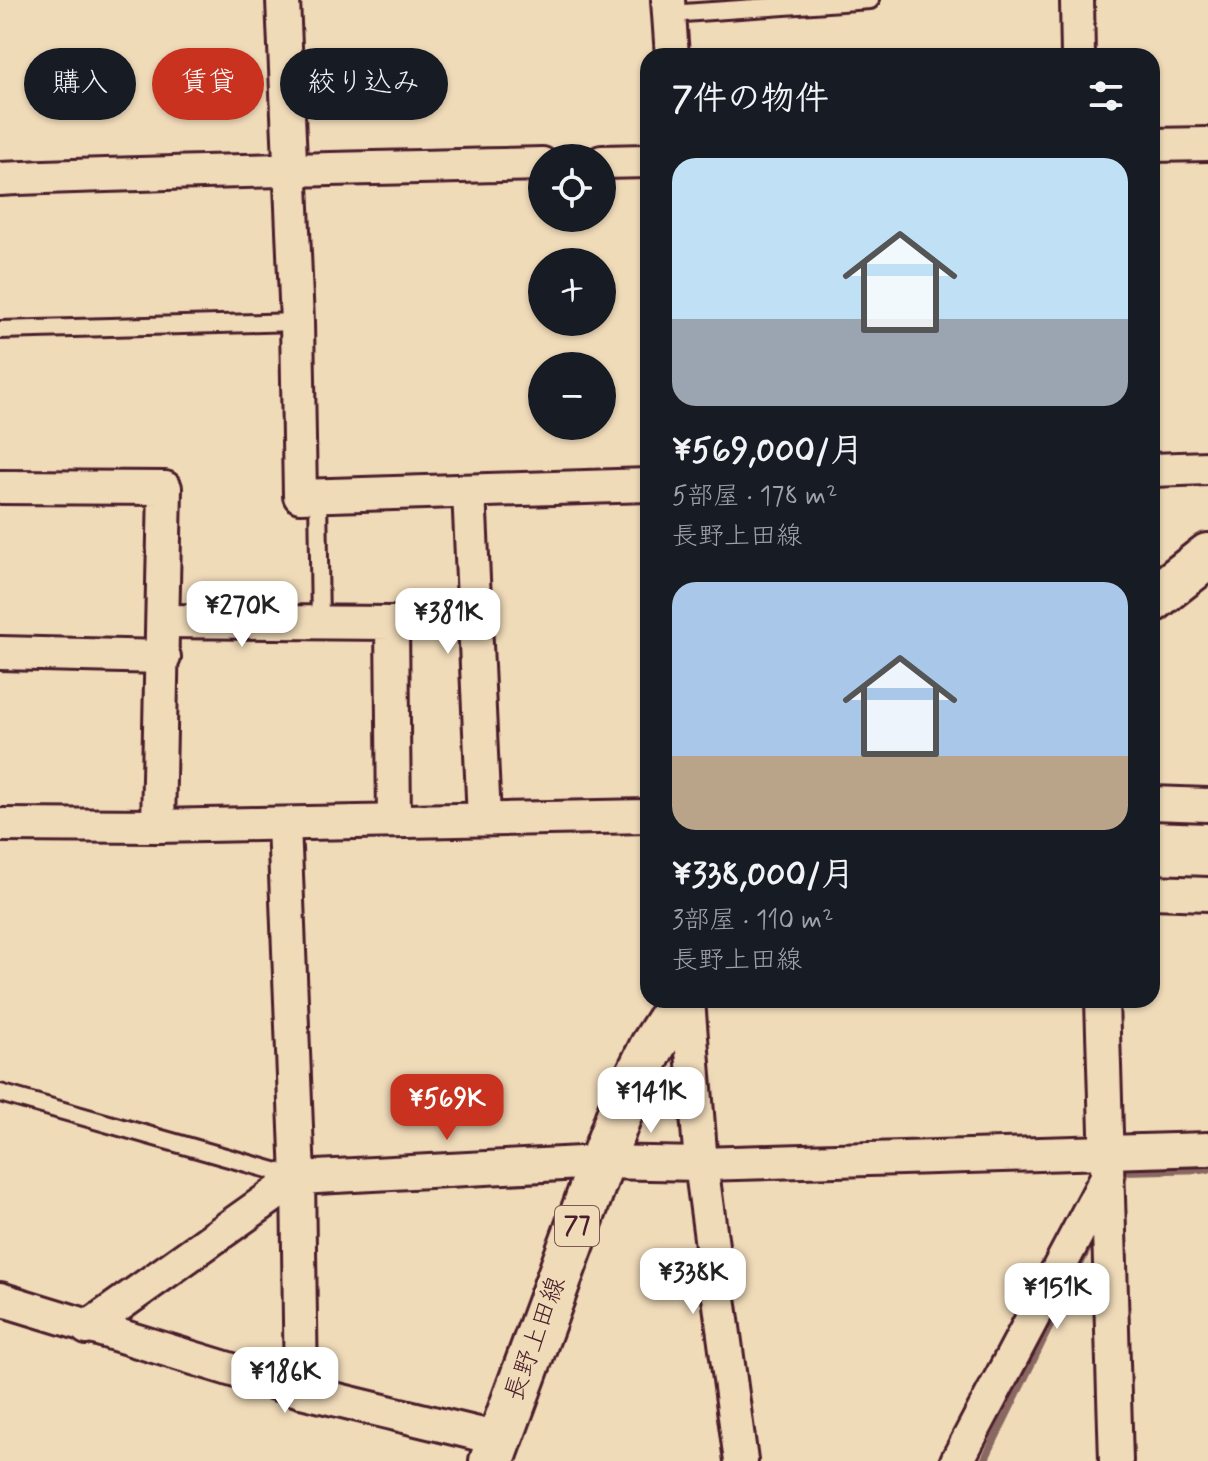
<!DOCTYPE html>
<html lang="ja">
<meta charset="utf-8">
<style>
:root{--surface:#171b24;--page:#242831;--text:#f1f3f6;--muted:#9ea1a6;--accent:#c8321e}
body{margin:0;font-family:Mynerve,"Klee One",sans-serif;background:var(--page);color:var(--text);height:100vh;display:flex;flex-direction:column;font-size:30px;white-space:nowrap}
*{box-sizing:border-box;margin:0}
p{font-size:26px;color:var(--muted)}
.icon{flex:none;width:44px;height:44px;fill:none;stroke:currentColor;stroke-width:2;stroke-linecap:round;stroke-linejoin:round}
.map{position:relative;flex:1;overflow:hidden}
.drawer{position:absolute;left:640px;top:48px;width:520px;height:960px;display:flex;flex-direction:column;background:var(--surface);border-radius:24px;box-shadow:0 2px 6px #0004}
.drawer>*{flex:none}
.banner{position:absolute;left:24px;top:48px;width:496px;height:72px;display:flex;gap:16px}
.fabs{position:absolute;left:528px;top:144px;display:grid;gap:16px}
.fabs a{display:grid;place-items:center;width:88px;height:88px;border-radius:50%;background:var(--surface);box-shadow:0 2px 6px #0004;font-size:40px}
.price{position:absolute;translate:-50% -68px;padding:0 18px;border-radius:16px;background:#fff;color:#222;font-size:26px;line-height:52px;filter:drop-shadow(0 2px 4px #0008)}
.price::after{content:'';position:absolute;left:50%;top:48px;width:24px;height:18px;margin-left:-12px;background:inherit;clip-path:polygon(0 0,100% 0,50% 100%)}
.price.selected{background:var(--accent);color:#fff}
ul{padding:0;list-style:none}
li{display:grid;align-content:center;gap:16px;height:424px;padding:0 32px}
li span{display:grid;place-items:center;height:248px;border-radius:24px;color:#555}
li>.icon{margin-inline-start:auto}
span .icon{width:144px;height:144px;fill:#fffc;stroke-width:1}
li b{font-size:34px}
h2{display:flex;justify-content:space-between;align-items:center;height:96px;padding:0 32px;font-size:34px}
.pill{padding:0 28px;border-radius:36px;background:var(--surface);box-shadow:0 2px 6px #0004;font-size:28px;line-height:72px}
.pill.selected{background:var(--accent);color:#fff}
.map>svg:first-child{display:block}
.lines{fill:none;stroke-linecap:round;stroke-linejoin:round}
.stream{stroke:#8a6862;stroke-width:8}
.lane-casing{stroke:#4a1f2b;stroke-width:22}
.street-casing{stroke:#4a1f2b;stroke-width:38}
.primary-casing{stroke:#4a1f2b;stroke-width:50}
.lane{stroke:#f0dbb9;stroke-width:16}
.street{stroke:#f0dbb9;stroke-width:32}
.primary{stroke:#f0dbb9;stroke-width:44}
.labels{text-anchor:middle;dominant-baseline:central;stroke-width:8;stroke-linejoin:round;paint-order:stroke}
.shield{fill:#f0dbb9;stroke:#7c5756;stroke-width:2}
.shield-label{font-size:24px;font-weight:bold;fill:#4a1f2b}
.street-label{font-size:26px;fill:#4a1f2b;stroke:#f0dbb9}
</style>
<div class="map">
<svg width="1208" height="1461" viewBox="0 0 1208 1461">
<rect width="100%" height="100%" fill="#f0dbb9"/>
<filter id="ink" filterUnits="userSpaceOnUse"><feTurbulence type="fractalNoise" baseFrequency=".0125" numOctaves="2"/><feDisplacementMap in="SourceGraphic" scale="16" xChannelSelector="R" yChannelSelector="G"/><feConvolveMatrix kernelMatrix="1 2 1 2 8 2 1 2 1" color-interpolation-filters="sRGB"/></filter>
<g filter="url(#ink)">
<g class="lines">
<g class="stream">
<polyline points="1119,1187 1126,1171 1208,1169"/>
<polyline points="984,1461 1098,1227"/>
</g>
<g class="lane-casing">
<g id="lane">
<polyline points="669,14 870,0"/>
<polyline points="0,330 297,322"/>
<polyline points="318,496 320,622"/>
<polyline points="0,1093 296,1177"/>
</g>
</g>
<g class="street-casing">
<g id="street">
<polyline points="283,0 297,322 300,496 648,485"/>
<polyline points="668,0 672,56"/>
<polyline points="1077,0 1078,56"/>
<polyline points="1152,145 1208,144"/>
<polyline points="602,162 648,161"/>
<path d="M0,179C181,171 361,169 542,164"/>
<polyline points="1152,470 1208,468"/>
<polyline points="0,487 165,488 158,826"/>
<polyline points="469,491 484,819"/>
<polyline points="164,621 392,623 394,820"/>
<polyline points="0,653 164,657"/>
<polyline points="1152,803 1208,805"/>
<polyline points="284,824 298,1178 301,1391"/>
<polyline points="0,825 158,826 648,816"/>
<polyline points="1152,892 1208,894"/>
<polyline points="688,1000 701,1164 741,1461"/>
<polyline points="1102,1000 1116,1461"/>
<polyline points="0,1299 301,1391 499,1439"/>
<polyline points="87,1328 298,1178 600,1162 701,1164 1208,1149"/>
<polyline points="957,1461 1107,1177"/>
</g>
</g>
<g class="primary-casing">
<g id="primary">
<polyline points="1152,600 1208,556"/>
<polyline points="492,1461 620,1112 652,1047 682,1000"/>
</g>
</g>
<use href="#lane" class="lane"/>
<use href="#street" class="street"/>
<use href="#primary" class="primary"/>
</g>
</g>
<g class="labels">
<rect class="shield" x="555" y="1206" width="44" height="40" rx="6"/>
<g class="shield-label">
<text x="577" y="1226">77</text>
</g>
<g class="street-label">
<text transform="translate(536 1339) rotate(-70)">長野上田線</text>
</g>
</g>
</svg>
<div class="fabs">
<a><svg class="icon" aria-label="locate" viewBox="0 0 24 24"><circle cx="12" cy="12" r="6"/><path d="M12 2v4M12 18v4M2 12h4M18 12h4"/></svg></a>
<a>+</a>
<a>−</a>
</div>
<b class="price" style="left:242px;top:649px">¥270K</b>
<b class="price" style="left:448px;top:656px">¥381K</b>
<b class="price" style="left:651px;top:1135px">¥141K</b>
<b class="price selected" style="left:447px;top:1142px">¥569K</b>
<b class="price" style="left:693px;top:1316px">¥338K</b>
<b class="price" style="left:1057px;top:1331px">¥151K</b>
<b class="price" style="left:285px;top:1415px">¥186K</b>
<div class="banner">
<a class="pill">購入</a>
<a class="pill selected">賃貸</a>
<a class="pill">絞り込み</a>
</div>
<section class="drawer">
<h2>7件の物件<svg class="icon" aria-label="filters" viewBox="0 0 24 24"><path d="M4 7h16M4 17h16"/><circle cx="9" cy="7" r="2"/><circle cx="15" cy="17" r="2"/></svg></h2>
<ul>
<li><span style="background:linear-gradient(#bfe0f5 65%,#9aa5b1 0)"><svg class="icon" aria-label="home" viewBox="0 0 24 24"><path d="M3 11l9-7 9 7M6 9v11h12V9"/></svg></span><div><b>¥569,000/月</b><p>5部屋 · 178 m²</p><p>長野上田線</p></div></li>
<li><span style="background:linear-gradient(#a9c7e8 70%,#b9a48a 0)"><svg class="icon" aria-label="home" viewBox="0 0 24 24"><path d="M3 11l9-7 9 7M6 9v11h12V9"/></svg></span><div><b>¥338,000/月</b><p>3部屋 · 110 m²</p><p>長野上田線</p></div></li>
</ul>
</section>
</div>
